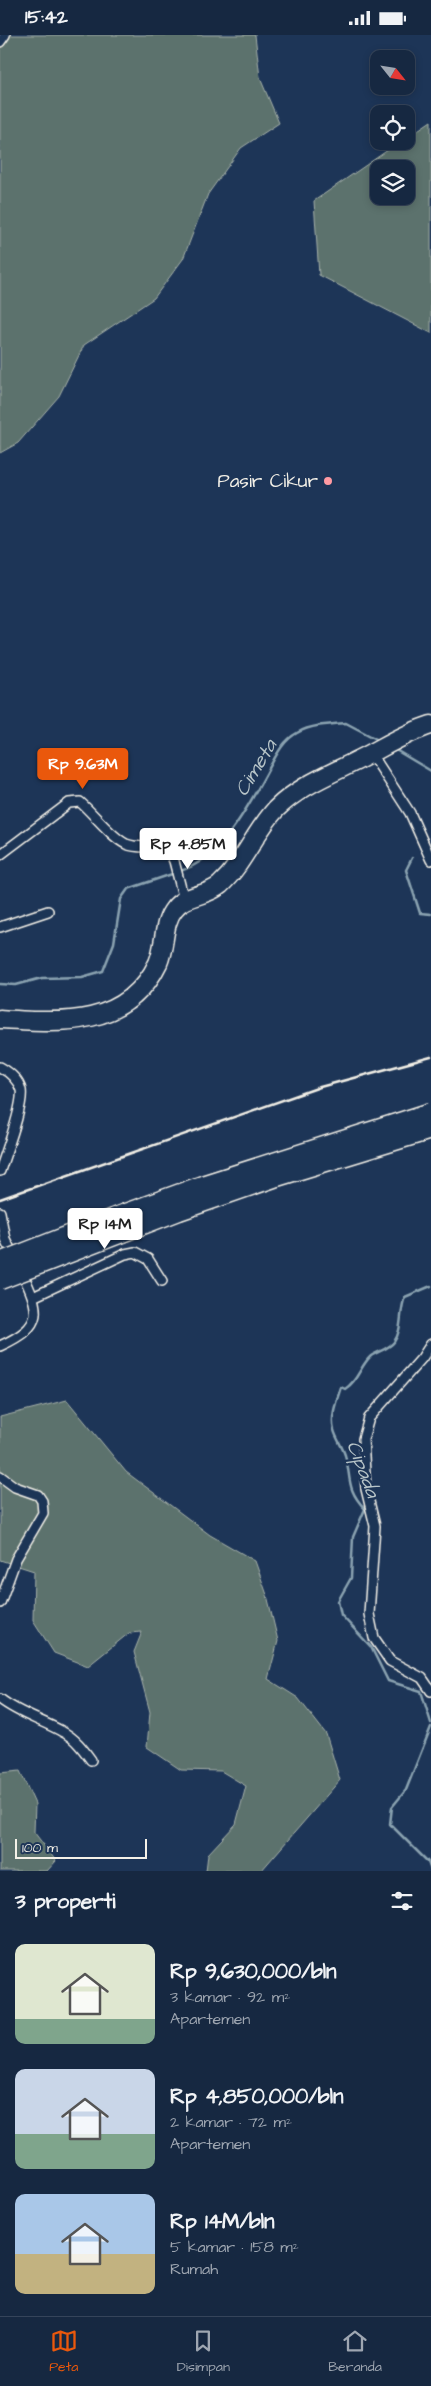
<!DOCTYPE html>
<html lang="id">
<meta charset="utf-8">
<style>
:root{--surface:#162841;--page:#1f3048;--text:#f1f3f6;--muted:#9ea6b1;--line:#35445a;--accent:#ea580c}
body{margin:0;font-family:"Architects Daughter",sans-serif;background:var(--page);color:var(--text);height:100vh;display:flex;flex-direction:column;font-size:19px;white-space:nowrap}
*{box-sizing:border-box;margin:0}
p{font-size:16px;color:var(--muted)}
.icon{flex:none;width:28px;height:28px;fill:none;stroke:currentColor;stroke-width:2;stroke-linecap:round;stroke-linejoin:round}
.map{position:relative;height:1836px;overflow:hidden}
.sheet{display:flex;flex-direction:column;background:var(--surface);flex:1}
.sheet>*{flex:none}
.needle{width:32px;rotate:120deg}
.buttons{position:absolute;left:370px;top:15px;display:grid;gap:10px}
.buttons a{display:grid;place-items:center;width:45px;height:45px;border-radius:10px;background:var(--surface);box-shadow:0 2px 8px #0003,0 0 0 1px var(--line);font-size:25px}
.scale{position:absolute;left:15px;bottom:12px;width:132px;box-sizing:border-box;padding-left:5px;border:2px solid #f4f1e8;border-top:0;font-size:14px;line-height:18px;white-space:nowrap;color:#f4f1e8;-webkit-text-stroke:4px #1d3557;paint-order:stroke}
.price{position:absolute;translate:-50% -42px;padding:0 11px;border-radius:5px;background:#fff;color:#222;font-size:16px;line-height:32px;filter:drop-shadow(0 1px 2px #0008)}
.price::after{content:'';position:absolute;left:50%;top:30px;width:15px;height:11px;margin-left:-8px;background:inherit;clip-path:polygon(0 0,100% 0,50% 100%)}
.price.active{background:var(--accent);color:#fff}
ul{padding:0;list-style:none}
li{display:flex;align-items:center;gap:15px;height:125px;padding:0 15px}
li span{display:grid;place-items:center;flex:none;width:140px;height:100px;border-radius:10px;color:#555}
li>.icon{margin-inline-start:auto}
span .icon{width:60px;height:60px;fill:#fffc;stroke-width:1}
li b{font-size:21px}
h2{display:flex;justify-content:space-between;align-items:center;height:60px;padding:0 15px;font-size:21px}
.status{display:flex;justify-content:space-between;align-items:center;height:35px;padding:0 25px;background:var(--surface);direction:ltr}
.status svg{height:14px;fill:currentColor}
.tab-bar{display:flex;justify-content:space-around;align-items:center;height:70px;border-top:1px solid var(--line);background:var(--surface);font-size:14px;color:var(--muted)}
.tab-bar a{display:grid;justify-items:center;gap:2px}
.tab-bar .active{color:var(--accent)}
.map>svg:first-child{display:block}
.green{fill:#5c726d;stroke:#a8b2aa;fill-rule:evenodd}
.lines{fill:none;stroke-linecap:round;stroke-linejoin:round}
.stream{stroke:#8ba3b1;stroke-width:2.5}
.street-casing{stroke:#f4f1e8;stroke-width:12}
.highway-casing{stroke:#f4f1e8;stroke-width:21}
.street{stroke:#1d3557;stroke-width:9}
.highway{stroke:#1d3557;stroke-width:18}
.rail{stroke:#f4f1e8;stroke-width:2.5}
.highway-bridge-casing{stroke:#f4f1e8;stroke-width:21;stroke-linecap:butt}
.highway-bridge{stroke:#1d3557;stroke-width:18}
.poi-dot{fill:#ff9aa2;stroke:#1d3557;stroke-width:2}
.labels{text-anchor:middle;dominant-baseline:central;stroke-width:5;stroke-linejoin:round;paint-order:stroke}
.poi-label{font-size:19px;fill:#f4f1e8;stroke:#1d3557;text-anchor:end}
.water-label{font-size:20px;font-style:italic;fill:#b7c4c8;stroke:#1d3557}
</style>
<div class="status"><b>15:42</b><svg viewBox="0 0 49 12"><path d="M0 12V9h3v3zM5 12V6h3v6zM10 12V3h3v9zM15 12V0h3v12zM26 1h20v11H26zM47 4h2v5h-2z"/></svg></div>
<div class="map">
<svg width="431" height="1836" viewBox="0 0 431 1836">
<rect width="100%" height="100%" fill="#1d3557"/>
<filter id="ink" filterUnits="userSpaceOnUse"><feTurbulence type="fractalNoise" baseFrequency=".02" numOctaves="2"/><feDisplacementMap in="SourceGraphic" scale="10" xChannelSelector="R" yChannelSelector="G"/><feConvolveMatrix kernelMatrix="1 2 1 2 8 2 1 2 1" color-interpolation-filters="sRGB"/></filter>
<g filter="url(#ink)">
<g class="green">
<polygon points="0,0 255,0 260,43 279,88 241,113 208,159 183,224 154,263 84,310 59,361 18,408 0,418"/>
<path d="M431,86V298L319,240L314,166L401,106H406V103ZM379,134H406V161H379Z"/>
<polygon points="67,1365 126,1437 210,1500 255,1526 267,1560 278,1606 268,1644 298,1663 326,1699 340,1745 261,1836 206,1836 208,1819 236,1789 246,1751 221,1736 181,1735 147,1712 150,1677 134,1617 142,1597 129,1598 88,1631 54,1618 33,1585 34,1536 0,1525 0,1382"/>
<polygon points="20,1736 35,1769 34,1797 56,1826 47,1836 0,1836 0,1738"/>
</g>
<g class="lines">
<g class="stream">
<polyline points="394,714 431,736"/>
<polyline points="412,823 406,835 420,878 431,879"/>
<path d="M180,836C221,824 248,772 267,737C275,723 282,706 297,698C310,690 331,689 346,688L380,706"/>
<polyline points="0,949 16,950 42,943 82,942 103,936 114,908 121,864 128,854 175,838"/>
<path d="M431,1251L405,1262C399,1276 403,1294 394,1307C389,1314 378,1316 371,1321C360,1331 358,1346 345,1354L341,1352C337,1365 330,1381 334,1395C336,1403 342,1411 345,1420C352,1443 345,1453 365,1474L353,1502L351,1543L338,1566L341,1580L371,1612L388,1646L421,1656L431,1688"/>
<polyline points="431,1692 406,1755 392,1772 390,1789 428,1827 431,1835"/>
</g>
<g class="street-casing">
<g id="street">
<polyline points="0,7 5,0"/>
<polyline points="371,718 410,778 431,825"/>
<path d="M0,820L69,768L80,767C93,778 111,802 126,809C140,815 154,809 168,814L174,826L184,865"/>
<polyline points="0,892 48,876"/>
<path d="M0,1032C9,1037 18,1044 21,1055C24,1071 5,1119 0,1136"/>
<polyline points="0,1177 5,1204 15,1224"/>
<polyline points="33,1262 125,1219 135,1217 148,1224 162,1246"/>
<polyline points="431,1309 422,1323 369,1383 363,1404 366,1454 375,1491 369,1579 374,1603 390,1626 422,1643 431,1656"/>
<path d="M0,1311C46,1290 40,1276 21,1235"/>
<polyline points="0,1441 15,1452 38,1460 42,1466 43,1478 16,1524 0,1568"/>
<path d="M0,1664C19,1679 42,1685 63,1697C75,1703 83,1714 91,1725"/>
</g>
</g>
<g class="highway-casing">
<path id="highway" d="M0,984C62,988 127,993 158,928C166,910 162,889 174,874C185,859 206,862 220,850C244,828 254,798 276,774C299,751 331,739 360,724C384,712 405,698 431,690"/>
</g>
<use href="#street" class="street"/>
<use href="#highway" class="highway"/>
<polyline class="rail" points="0,1164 320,1052 431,1022"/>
<g class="highway-bridge-casing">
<g id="highway-bridge">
<polyline points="0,1227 128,1177 205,1149 431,1077"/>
<polyline points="0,1245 179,1176 274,1143 431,1095"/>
</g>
</g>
<use href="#highway-bridge" class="highway-bridge"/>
</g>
</g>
<circle class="poi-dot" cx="328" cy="446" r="5"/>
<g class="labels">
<g class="poi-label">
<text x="318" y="446">Pasir Cikur</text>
</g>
<g class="water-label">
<text transform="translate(256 733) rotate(-59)">Cimeta</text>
<text transform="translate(363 1434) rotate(69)">Cipada</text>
</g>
</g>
</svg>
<div class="buttons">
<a><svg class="needle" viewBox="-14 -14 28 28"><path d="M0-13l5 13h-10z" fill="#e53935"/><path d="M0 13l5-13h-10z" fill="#9ea6b1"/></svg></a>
<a><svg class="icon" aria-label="locate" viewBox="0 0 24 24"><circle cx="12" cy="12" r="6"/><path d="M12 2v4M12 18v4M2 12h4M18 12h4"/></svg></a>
<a><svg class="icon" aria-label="layers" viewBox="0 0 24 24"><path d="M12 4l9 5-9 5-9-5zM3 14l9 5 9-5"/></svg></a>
</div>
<div class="scale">100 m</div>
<b class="price active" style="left:83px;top:755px">Rp 9.63M</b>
<b class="price" style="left:188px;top:835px">Rp 4.85M</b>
<b class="price" style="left:105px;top:1215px">Rp 14M</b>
</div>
<section class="sheet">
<h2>3 properti<svg class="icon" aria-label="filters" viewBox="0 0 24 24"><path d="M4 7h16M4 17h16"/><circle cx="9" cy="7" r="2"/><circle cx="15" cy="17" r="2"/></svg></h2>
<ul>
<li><span style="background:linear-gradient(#dfe7d0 75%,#7fa58c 0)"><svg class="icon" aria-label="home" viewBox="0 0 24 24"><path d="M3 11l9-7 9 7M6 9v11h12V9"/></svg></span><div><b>Rp 9,630,000/bln</b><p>3 kamar · 92 m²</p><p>Apartemen</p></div></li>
<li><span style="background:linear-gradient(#c9d6e8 65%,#7fa58c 0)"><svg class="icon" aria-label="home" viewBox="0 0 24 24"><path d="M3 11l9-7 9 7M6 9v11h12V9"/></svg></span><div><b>Rp 4,850,000/bln</b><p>2 kamar · 72 m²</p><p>Apartemen</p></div></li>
<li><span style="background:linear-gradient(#a9c7e8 60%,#c2b280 0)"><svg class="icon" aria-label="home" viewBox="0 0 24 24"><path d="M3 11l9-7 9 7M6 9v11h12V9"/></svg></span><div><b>Rp 14M/bln</b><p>5 kamar · 158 m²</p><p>Rumah</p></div></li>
</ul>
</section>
<nav class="tab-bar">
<a class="active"><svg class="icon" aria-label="map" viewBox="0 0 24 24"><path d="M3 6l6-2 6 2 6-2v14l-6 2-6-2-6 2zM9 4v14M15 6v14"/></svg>Peta</a>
<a><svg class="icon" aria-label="saved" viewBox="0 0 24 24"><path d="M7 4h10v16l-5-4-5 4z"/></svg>Disimpan</a>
<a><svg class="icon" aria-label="home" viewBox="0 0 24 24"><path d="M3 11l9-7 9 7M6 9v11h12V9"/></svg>Beranda</a>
</nav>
